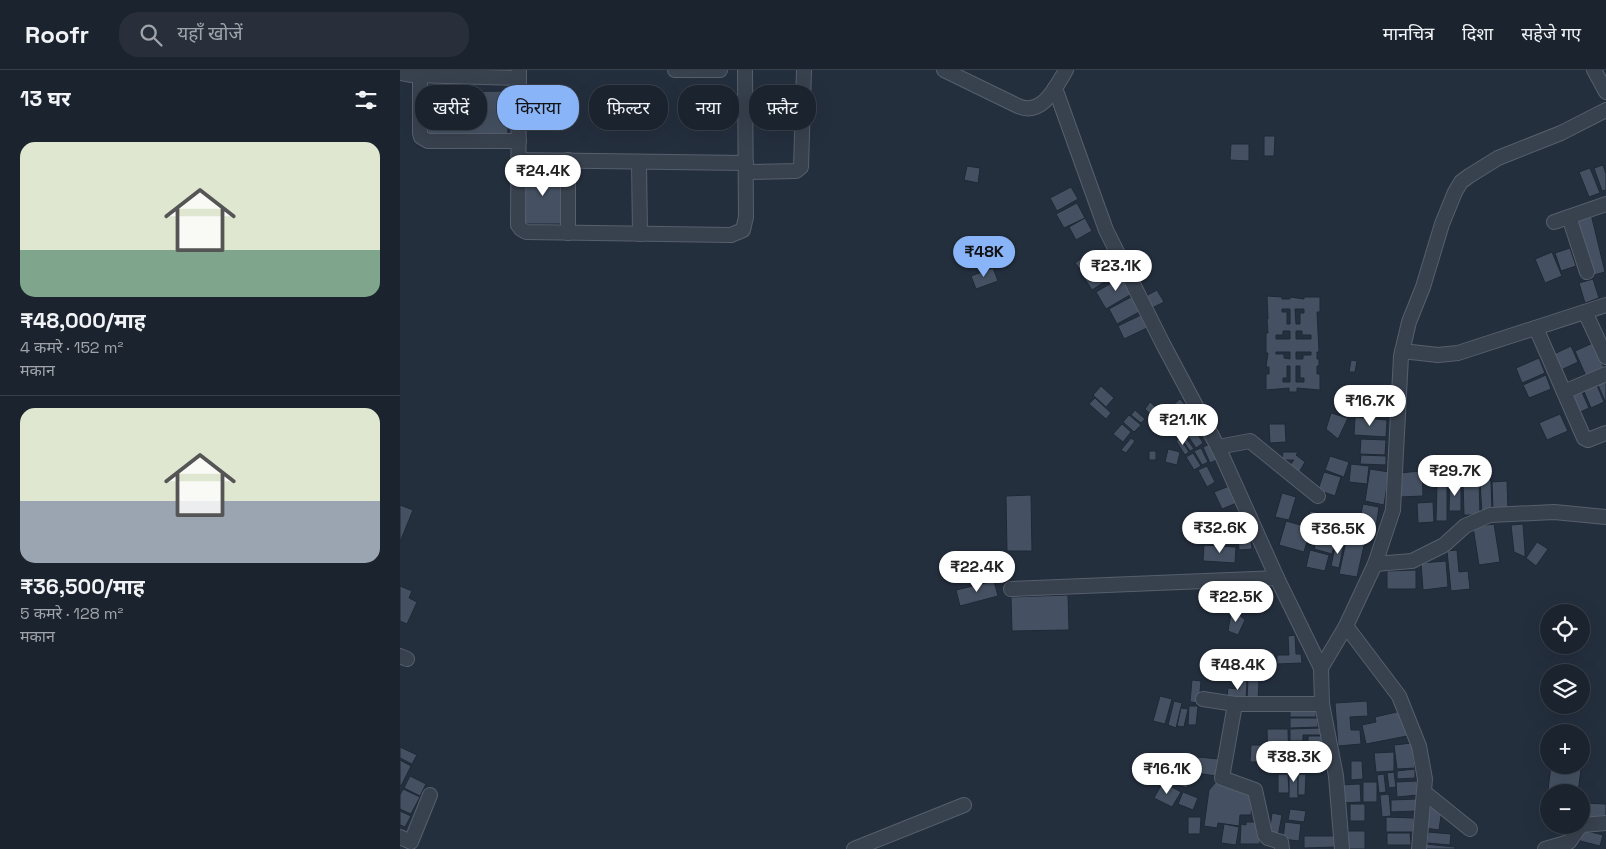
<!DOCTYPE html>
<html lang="hi">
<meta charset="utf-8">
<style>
:root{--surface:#1b232e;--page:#282f3a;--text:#f1f3f6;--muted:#a0a4aa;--line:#39404a;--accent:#8ab4f8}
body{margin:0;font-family:"Space Grotesk","Noto Sans Devanagari",sans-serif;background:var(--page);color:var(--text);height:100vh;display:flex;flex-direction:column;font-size:19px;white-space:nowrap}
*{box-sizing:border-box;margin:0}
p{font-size:16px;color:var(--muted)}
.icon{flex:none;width:28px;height:28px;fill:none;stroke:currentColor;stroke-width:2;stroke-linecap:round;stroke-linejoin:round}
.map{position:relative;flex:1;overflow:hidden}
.side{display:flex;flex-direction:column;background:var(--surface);width:400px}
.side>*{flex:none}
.banner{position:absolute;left:15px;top:15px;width:475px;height:45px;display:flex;gap:10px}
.tools{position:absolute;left:1140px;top:534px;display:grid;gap:10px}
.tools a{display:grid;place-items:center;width:50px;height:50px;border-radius:50%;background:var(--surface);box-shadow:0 5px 20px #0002,0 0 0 1px var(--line);font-size:25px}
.price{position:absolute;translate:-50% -42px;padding:0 11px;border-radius:18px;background:#fff;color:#222;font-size:16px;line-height:32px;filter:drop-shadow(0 1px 2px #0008)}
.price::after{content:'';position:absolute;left:50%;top:30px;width:15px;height:11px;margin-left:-8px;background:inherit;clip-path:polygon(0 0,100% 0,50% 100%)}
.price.active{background:var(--accent);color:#111}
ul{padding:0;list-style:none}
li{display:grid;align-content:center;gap:10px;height:265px;padding:0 20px}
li+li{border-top:1px solid var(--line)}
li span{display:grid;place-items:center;height:155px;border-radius:15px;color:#555}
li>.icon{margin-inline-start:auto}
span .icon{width:90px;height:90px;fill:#fffc;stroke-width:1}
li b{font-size:21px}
h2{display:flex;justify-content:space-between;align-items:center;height:60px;padding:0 20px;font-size:21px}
.pill{padding:0 18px;border-radius:20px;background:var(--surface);box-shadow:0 5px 20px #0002,0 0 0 1px var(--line);font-size:18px;line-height:45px}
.pill.active{background:var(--accent);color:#111}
header{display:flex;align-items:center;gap:30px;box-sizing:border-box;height:70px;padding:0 25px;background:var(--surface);border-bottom:1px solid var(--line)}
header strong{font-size:24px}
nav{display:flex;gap:28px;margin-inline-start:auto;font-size:18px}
.search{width:350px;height:45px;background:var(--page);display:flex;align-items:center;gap:12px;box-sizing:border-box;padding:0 18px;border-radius:20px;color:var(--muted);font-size:19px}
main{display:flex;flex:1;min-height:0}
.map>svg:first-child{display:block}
.building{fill:#455162;stroke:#1f2835;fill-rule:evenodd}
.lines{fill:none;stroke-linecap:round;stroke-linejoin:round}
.street-casing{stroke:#565f6c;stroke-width:16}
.street{stroke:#38414e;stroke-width:14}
</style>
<header>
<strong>Roofr</strong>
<div class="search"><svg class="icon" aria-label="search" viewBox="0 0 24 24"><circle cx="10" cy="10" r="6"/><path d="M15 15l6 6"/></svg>यहाँ खोजें</div>
<nav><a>मानचित्र</a><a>दिशा</a><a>सहेजे गए</a></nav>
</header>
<main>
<section class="side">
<h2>13 घर<svg class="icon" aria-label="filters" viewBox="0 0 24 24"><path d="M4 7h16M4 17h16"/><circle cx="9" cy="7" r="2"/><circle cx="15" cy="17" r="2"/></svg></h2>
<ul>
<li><span style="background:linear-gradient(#dfe7d0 70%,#7fa58c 0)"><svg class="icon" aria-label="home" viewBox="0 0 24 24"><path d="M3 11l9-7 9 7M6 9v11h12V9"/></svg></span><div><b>₹48,000/माह</b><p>4 कमरे · 152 m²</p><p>मकान</p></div></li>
<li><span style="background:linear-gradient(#dfe7d0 60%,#9aa5b1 0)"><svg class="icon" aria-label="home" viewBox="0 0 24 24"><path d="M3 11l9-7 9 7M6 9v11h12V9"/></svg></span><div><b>₹36,500/माह</b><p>5 कमरे · 128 m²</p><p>मकान</p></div></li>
</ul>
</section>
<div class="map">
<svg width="1206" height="779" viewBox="0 0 1206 779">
<rect width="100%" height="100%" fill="#242f3e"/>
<g class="building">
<polygon points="107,21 108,65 28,65 27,22"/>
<polygon points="864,66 875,66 874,86 864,86"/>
<polygon points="831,74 849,74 849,91 830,90"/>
<polygon points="1203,95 1206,104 1206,120 1202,121 1194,98"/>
<polygon points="567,96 580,98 578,113 564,110"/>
<polygon points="1190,98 1200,123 1189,127 1179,102"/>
<polygon points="125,99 163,100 161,154 124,154"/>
<polygon points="671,117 678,129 657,141 650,128"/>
<polygon points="677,133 685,148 664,158 656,144"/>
<polygon points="1191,144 1205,202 1190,206 1177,148"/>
<polygon points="685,148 692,161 676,170 669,157"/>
<polygon points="577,177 583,186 569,196 563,187"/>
<polygon points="1170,178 1176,196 1161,201 1155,183"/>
<polygon points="690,182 698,193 684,204 675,193"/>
<polygon points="1152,182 1162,206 1145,213 1135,189"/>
<polygon points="712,188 721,201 692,220 683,206"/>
<polygon points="593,198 598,211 576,219 571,206"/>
<polygon points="725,205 735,222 706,239 696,222"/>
<polygon points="1193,209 1199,228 1185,233 1179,213"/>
<polygon points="757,220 764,232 752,238 746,226"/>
<polygon points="733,226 741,241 717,254 709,239"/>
<path d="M867,226L882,227V229H890V227L904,229V227H920V242H917L919,282H917V289H919V296H917V304H920V320L897,318V322H889V318L866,320V304H869V297H866L868,283H866V263H868L867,249H868ZM882,239H890V254H887V242H882ZM895,239H904V243H900V254H896ZM883,261H890V269H876V265H883ZM896,261H902V265H911V269H896ZM876,282H890V289L884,288V284H876ZM896,282H911V285H903V289H896ZM887,296H890V312H883V308H887ZM896,296H900V308H904V312H896Z"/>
<polygon points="741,245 747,258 724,269 718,256"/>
<polygon points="1193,273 1204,298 1186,306 1175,281"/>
<polygon points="1171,276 1178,292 1159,301 1152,285"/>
<polygon points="1139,288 1145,303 1122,313 1116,298"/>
<polygon points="951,290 957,291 955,302 949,302"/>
<polygon points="1146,305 1151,319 1129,328 1123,315"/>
<polygon points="1206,309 1206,331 1205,331 1197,313"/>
<polygon points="1196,313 1204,332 1191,338 1183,319"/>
<polygon points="701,316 714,328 706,337 693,325"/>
<polygon points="967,319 977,320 973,341 964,340"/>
<polygon points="1181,320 1189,338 1176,344 1168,326"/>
<polygon points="978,325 987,327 984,342 975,341"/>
<polygon points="695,328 711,343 706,349 689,334"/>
<polygon points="780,329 790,340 769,359 759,347"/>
<polygon points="750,332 762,343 756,350 745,339"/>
<polygon points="735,340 745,349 741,353 731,345"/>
<polygon points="931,343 948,348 938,369 926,359"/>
<polygon points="1160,344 1168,361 1147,370 1139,353"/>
<polygon points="729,345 741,355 734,362 723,352"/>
<polygon points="955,347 987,350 986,367 954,365"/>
<polygon points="722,354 731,362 723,372 713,364"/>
<polygon points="869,354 885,354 886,372 870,373"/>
<polygon points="794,358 803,373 796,378 786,363"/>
<polygon points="784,365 794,379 790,381 780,367"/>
<polygon points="731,368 735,371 726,383 721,380"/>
<polygon points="780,368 789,382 785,385 776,371"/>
<polygon points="961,369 986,370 985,385 960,384"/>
<polygon points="812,373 819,389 810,393 803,377"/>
<polygon points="801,378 808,392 802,395 794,381"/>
<polygon points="768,379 780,382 777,395 765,392"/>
<rect x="749" y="381" width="7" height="9"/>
<polygon points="883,382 898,382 896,385 905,392 897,406 889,396 894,390 882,390"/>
<polygon points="793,383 801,396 794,400 786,387"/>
<polygon points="961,385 986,386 986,395 960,394"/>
<polygon points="930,386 949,392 944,407 925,400"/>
<polygon points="951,394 969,396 967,414 949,412"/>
<polygon points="807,396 815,412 807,417 798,400"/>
<polygon points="970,399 989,402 984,435 965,431"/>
<polygon points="1022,401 1023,426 999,427 998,403"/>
<polygon points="924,402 941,407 935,426 918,420"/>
<polygon points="1091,410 1092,444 1082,444 1080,411"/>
<polygon points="1063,411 1079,411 1080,445 1064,445"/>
<polygon points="1107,411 1108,440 1093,440 1092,412"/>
<polygon points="1037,413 1047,414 1047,451 1036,451"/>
<polygon points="1050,413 1061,413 1061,441 1049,441"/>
<polygon points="832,415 839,432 822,439 814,422"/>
<polygon points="882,423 896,427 889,450 875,447"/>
<polygon points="631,425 632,481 607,481 606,426"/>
<polygon points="1033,432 1034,452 1018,453 1017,433"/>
<polygon points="963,434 979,437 976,457 959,454"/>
<polygon points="0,435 13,440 0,472"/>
<polygon points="910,441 927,445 924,459 907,454"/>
<polygon points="849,450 851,466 826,469 824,453"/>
<polygon points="886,451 911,458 904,482 879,475"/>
<polygon points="1094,454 1100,492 1079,495 1073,457"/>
<polygon points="1123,454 1125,481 1125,487 1114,482 1111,455"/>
<polygon points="917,467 935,472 932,484 914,479"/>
<polygon points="947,467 965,471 957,507 939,504"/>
<polygon points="851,468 852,479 839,480 838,469"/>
<polygon points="936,472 944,473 939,498 931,496"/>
<polygon points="1137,472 1148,479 1136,496 1126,488"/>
<polygon points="804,475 836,477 835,493 803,491"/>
<polygon points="910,480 929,485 925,501 906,497"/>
<polygon points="1057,480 1059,502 1068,501 1070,519 1051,521 1047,481"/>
<polygon points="1046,491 1048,517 1023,520 1021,493"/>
<polygon points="1016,500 1016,519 987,519 987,501"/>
<polygon points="594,511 598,526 560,536 556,520"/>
<polygon points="859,511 870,525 854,537 843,524"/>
<polygon points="0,516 12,521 9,528 17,532 7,554 0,551"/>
<polygon points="820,517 827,532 819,535 813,520"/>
<polygon points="812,523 817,533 809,537 804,527"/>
<polygon points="668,525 669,560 612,561 611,527"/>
<polygon points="834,540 845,550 838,565 828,561 831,543"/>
<polygon points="895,565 896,584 901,584 902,593 877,594 877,585 889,585 888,566"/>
<polygon points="862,583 874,583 875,592 863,592"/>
<polygon points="848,609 859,610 858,631 847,630"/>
<polygon points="792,610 801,611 799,633 790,632"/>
<polygon points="840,610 847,611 846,629 827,628 828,618 839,619"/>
<polygon points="760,626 772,629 765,654 753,651"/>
<polygon points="774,631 782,633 776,658 768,655"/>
<polygon points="967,631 968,646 950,647 951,660 960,660 961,674 938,676 935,633"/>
<polygon points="789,636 798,636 796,655 788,655"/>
<polygon points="781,638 788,639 784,657 777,656"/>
<rect x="890" y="638" width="26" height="9"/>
<polygon points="1001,641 1007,666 966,674 962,655 976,652 975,647"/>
<polygon points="890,648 918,648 918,657 890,658"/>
<polygon points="922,658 922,665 903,665 903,671 890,671 890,659"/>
<polygon points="867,659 888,659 889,694 868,694"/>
<rect x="908" y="666" width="16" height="9"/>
<polygon points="1012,673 1015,698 997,699 994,675"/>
<polygon points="851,675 861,675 860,692 850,692"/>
<polygon points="0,677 17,685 12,694 0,688"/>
<rect x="908" y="677" width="17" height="8"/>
<polygon points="1181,677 1184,677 1178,722 1149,722 1149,738 1146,738 1151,695 1181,695"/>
<polygon points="994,682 994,701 976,702 974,683"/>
<polygon points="798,687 819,689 816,706 796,703"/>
<polygon points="0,690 11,696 1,716 0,715"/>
<polygon points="951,691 962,691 963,709 951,710"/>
<rect x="889" y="698" width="9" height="30"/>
<polygon points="1015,699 1015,708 997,709 997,701"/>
<polygon points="770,701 790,707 787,718 767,712"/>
<polygon points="994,702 996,717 989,718 987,703"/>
<polygon points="878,704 888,704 889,723 878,723"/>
<polygon points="898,704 906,704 905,725 898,725"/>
<polygon points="984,704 986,722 979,723 977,705"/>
<polygon points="10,706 26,714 20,726 4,718"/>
<polygon points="1017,711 1018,725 997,727 996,712"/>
<polygon points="763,712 781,722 772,737 754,728"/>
<polygon points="816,712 854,721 851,745 840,745 839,756 818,753 817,758 804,756 809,720"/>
<rect x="963" y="712" width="14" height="20"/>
<polygon points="960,714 961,732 939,733 939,715"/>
<polygon points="3,719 20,727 11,744 0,739 0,725"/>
<polygon points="783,722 798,728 793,740 778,734"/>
<polygon points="989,724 991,746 982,747 980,725"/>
<polygon points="1017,729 1017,741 991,742 991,730"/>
<polygon points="1182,733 1206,734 1206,749 1181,748"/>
<rect x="950" y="734" width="15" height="17"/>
<polygon points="1028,737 1042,739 1039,760 1025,758"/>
<polygon points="890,739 906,741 904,752 888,750"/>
<polygon points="0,741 11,746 5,757 0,755"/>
<polygon points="872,743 882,745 878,766 869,764"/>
<polygon points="788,747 801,747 800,764 788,764"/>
<polygon points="986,747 1014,748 1014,762 986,762"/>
<polygon points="846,752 860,752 862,769 860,769 860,774 840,774 841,754 846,755"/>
<polygon points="885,752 901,754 899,771 883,769"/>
<polygon points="824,754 839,757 836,775 821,773"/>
<polygon points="1183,760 1203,765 1200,776 1180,771"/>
<rect x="948" y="761" width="17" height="18"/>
<polygon points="1028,762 1051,764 1050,775 1027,773"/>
<polygon points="987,763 1010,763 1011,775 987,775"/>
<polygon points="904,766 935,766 935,777 904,778"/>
<polygon points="1025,774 1055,777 1055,779 1024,779"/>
</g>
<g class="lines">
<g class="street-casing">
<g id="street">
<polyline points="119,0 118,155 121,159 126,162 331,165 343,160 346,147 345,0"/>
<polyline points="275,0 320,0"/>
<path d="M544,0L618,36C642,47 656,17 666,0"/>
<polyline points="1194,0 1206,22"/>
<polyline points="0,3 12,5 119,8"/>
<polyline points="20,6 20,63 21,67 28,71 119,71"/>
<polyline points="655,18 706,160 763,274 820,381 877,508 921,598"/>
<polyline points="119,90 346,93"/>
<polyline points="168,90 168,163"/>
<polyline points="239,92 240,164"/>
<polyline points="346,102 396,101 401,97 404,0"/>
<polyline points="1169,147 1187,202"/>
<polyline points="1154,152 1206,134"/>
<polyline points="1185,242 1206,287"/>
<polyline points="1136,258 1184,368 1188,370 1206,363"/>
<polyline points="1002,281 1038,285 1058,283 1206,235"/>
<polyline points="1164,322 1206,304"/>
<polyline points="818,377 850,371 918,426"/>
<polyline points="975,494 1012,491 1044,475 1065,456 1090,445 1154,442 1206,447"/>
<polyline points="611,519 877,508"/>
<polyline points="946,556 999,626 1019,676 1025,709 1019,779"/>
<polyline points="0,586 7,589"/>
<polyline points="803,629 835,634 922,634"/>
<polyline points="835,634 822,708 855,720 865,765 868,768 881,772 882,779"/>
<polyline points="1024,722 1070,759"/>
<polyline points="0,767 11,772 30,725"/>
<polyline points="454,779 564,735"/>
<polyline points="942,779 936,706 922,634 921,598 946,556 975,494 993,440 1001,286 1009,252 1023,217 1042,154 1055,122 1061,112 1069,106 1098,88 1161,63 1206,40"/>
<polyline points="1145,779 1169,772 1179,758 1183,755 1206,753"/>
</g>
</g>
<use href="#street" class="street"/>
</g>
</svg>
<div class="tools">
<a><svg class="icon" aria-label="locate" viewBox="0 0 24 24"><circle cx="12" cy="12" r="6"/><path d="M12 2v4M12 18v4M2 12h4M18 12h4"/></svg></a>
<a><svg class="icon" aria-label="layers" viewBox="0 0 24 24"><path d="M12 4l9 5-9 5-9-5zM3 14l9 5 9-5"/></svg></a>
<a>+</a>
<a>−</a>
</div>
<b class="price" style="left:143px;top:127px">₹24.4K</b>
<b class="price active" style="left:584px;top:208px">₹48K</b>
<b class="price" style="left:716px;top:222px">₹23.1K</b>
<b class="price" style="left:970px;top:357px">₹16.7K</b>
<b class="price" style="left:783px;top:376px">₹21.1K</b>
<b class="price" style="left:1055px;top:427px">₹29.7K</b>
<b class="price" style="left:820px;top:484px">₹32.6K</b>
<b class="price" style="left:938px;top:485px">₹36.5K</b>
<b class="price" style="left:577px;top:523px">₹22.4K</b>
<b class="price" style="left:836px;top:553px">₹22.5K</b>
<b class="price" style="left:838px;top:621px">₹48.4K</b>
<b class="price" style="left:894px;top:713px">₹38.3K</b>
<b class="price" style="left:767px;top:725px">₹16.1K</b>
<div class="banner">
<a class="pill">खरीदें</a>
<a class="pill active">किराया</a>
<a class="pill">फ़िल्टर</a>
<a class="pill">नया</a>
<a class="pill">फ़्लैट</a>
</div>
</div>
</main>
